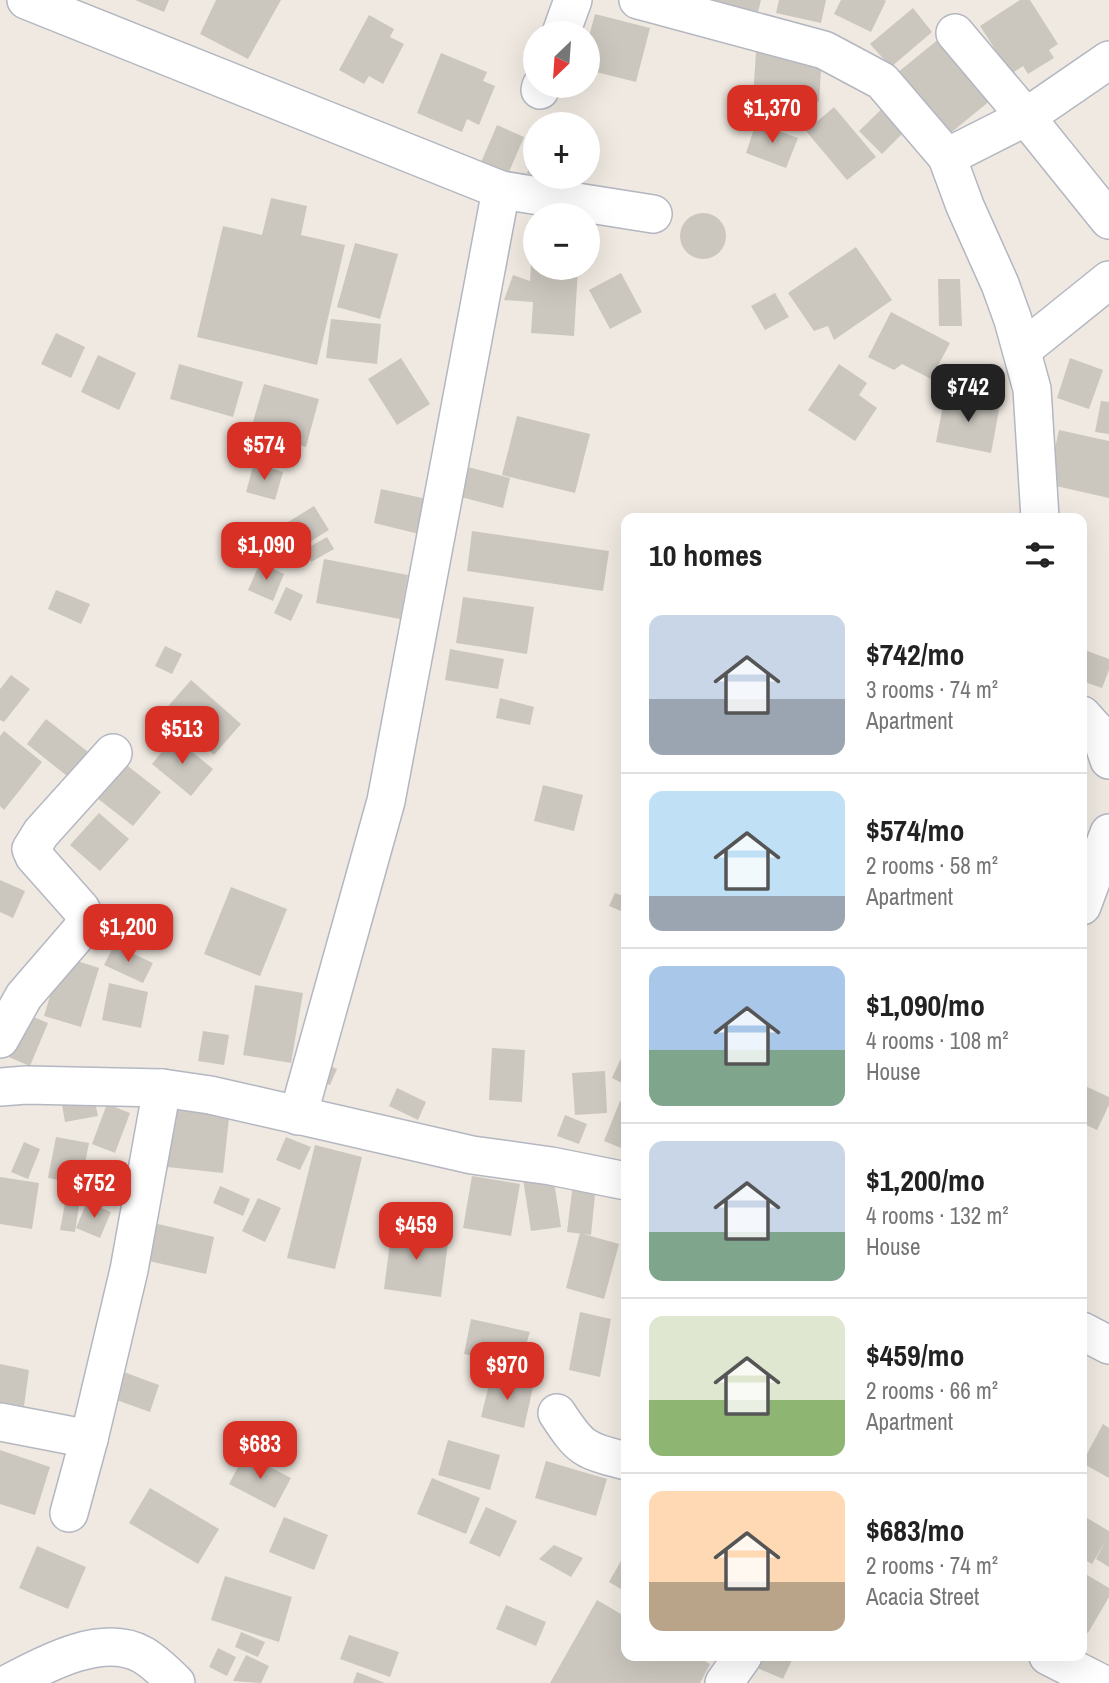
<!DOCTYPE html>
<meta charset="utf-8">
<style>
:root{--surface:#fff;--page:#f2f2f2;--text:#222;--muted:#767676;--line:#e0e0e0;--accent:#d93025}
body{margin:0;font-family:"Archivo Narrow",sans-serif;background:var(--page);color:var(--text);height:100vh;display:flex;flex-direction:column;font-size:26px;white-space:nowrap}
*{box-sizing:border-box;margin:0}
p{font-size:23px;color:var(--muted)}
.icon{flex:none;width:38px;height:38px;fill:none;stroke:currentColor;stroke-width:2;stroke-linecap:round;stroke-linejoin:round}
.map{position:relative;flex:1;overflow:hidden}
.drawer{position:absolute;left:621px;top:513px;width:466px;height:1148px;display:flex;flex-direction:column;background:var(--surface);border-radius:14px;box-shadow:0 7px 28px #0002}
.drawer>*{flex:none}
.needle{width:46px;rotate:205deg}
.controls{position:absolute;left:523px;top:21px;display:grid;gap:14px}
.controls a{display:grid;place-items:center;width:77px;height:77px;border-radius:50%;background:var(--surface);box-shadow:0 7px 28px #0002;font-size:35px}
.price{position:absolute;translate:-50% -60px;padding:0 16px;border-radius:14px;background:var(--accent);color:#fff;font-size:23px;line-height:46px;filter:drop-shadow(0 2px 4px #0008)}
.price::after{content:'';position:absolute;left:50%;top:42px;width:21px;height:16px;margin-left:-10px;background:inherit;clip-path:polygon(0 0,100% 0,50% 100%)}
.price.active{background:#222;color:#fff}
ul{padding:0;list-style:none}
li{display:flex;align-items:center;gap:21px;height:175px;padding:0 28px}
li+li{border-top:2px solid var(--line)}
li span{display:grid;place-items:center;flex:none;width:196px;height:140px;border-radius:14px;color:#555}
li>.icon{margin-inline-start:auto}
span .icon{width:84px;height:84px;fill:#fffc;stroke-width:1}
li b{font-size:30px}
h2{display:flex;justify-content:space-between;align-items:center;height:84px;padding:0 28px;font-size:30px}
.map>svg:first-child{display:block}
.building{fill:#cbc7bf}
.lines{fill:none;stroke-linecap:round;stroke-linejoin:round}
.street-casing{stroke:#b4b7c1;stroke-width:40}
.street{stroke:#fff;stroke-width:37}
</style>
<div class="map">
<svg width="1109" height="1683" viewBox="0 0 1109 1683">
<rect width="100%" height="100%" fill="#efe9e1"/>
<g class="building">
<polygon points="135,0 169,0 164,12"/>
<polygon points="216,0 281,0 248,59 200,34"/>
<polygon points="696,0 761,0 755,24"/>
<polygon points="779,0 826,0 821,23 776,13"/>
<polygon points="841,0 884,0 886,1 871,32 834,14"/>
<polygon points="1020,0 1030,0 1058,44 1049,50 1054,58 1028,74 1023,66 1011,74 980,26"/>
<polygon points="913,8 932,32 891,67 870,44"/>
<polygon points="595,14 650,28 636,82 588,70 588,40"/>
<polygon points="369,15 394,29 390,37 404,44 383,84 369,76 364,84 339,70"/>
<polygon points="940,38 991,100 948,135 897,73"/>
<polygon points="756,51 822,56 819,102 753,98"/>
<polygon points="441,53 487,72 483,81 495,86 479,125 467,119 462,132 417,113"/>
<polygon points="888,103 910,126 882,154 859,131"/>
<polygon points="834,107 876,157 847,180 806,131"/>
<polygon points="756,123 798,138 786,168 746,153"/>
<polygon points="497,125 524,137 506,179 479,167"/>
<polygon points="535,152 536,152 536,177 527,173"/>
<polygon points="536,177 583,177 576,193"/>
<polygon points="271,198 307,206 301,235 345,245 317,365 197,337 223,226 262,235"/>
<circle cx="703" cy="236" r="23"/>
<polygon points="355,243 398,254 380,319 337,307"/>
<polygon points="856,247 892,300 834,340 828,326 814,331 788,293"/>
<polygon points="531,264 536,265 536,268 578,268 574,336 531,333 533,302 504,300 513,275 530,281"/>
<polygon points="621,273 642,312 610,329 589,290"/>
<polygon points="938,279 960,279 962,326 939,326"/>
<polygon points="775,293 789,317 765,330 751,306"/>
<polygon points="891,312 950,343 931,379 902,364 894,370 868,357"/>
<polygon points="331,319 381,324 377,364 326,358"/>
<polygon points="56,333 85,347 71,378 41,364"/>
<polygon points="98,355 136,373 119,410 81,392"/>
<polygon points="401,358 430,404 397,425 368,379"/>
<polygon points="1070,358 1103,370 1089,409 1057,398"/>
<polygon points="179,364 243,382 233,417 170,399"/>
<polygon points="839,364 867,383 859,395 877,408 855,441 808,410"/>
<polygon points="264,384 319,399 306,447 250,432"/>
<polygon points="945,395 1000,405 991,453 936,442"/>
<polygon points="1101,401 1109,402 1109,434 1095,432"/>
<polygon points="517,416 590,434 575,493 502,475"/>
<polygon points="1059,430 1109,441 1109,498 1047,484"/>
<polygon points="254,463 283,472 275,500 246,492"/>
<polygon points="468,467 510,478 503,508 461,497"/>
<polygon points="381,489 427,499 419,534 374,523"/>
<polygon points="314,506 329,530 287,556 272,532"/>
<polygon points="472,531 609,551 603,591 467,571"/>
<polygon points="327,537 334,549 311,562 304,550"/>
<polygon points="324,559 408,575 400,619 316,603"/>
<polygon points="260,563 284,574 273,601 248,590"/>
<polygon points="286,587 303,595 291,621 274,613"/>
<polygon points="56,590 90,604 81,624 48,609"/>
<polygon points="463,597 534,607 527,654 456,643"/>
<polygon points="165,646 182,654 172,674 155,666"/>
<polygon points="450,649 504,659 498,689 445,680"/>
<polygon points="1082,649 1109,659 1109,670 1102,688 1082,681"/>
<polygon points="11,675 30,689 4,722 0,720 0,689"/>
<polygon points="191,680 241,724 214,755 164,711"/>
<polygon points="500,698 534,707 530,725 496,718"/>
<polygon points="46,719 92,755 72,780 27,744"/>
<polygon points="4,731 42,762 4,810 0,806 0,736"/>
<polygon points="174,737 213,769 191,796 152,764"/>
<polygon points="124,763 161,792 133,826 97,798"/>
<polygon points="543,785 583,795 574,831 534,821"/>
<polygon points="99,813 129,839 100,871 70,845"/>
<polygon points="0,880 25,891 13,918 0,912"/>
<polygon points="231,887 287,909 260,976 204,954"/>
<polygon points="615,893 626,897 626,913 609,906"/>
<polygon points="114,945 153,963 143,983 104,965"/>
<polygon points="62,956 99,968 81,1027 44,1016"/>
<polygon points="109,983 148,992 141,1028 102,1020"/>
<polygon points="255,985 303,993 291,1063 243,1055"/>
<polygon points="24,1013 48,1023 30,1066 6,1056"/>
<polygon points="203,1031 229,1035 224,1065 198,1061"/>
<polygon points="492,1048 525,1050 522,1102 489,1100"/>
<polygon points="622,1056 626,1058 626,1085 612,1078"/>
<polygon points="326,1064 337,1069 330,1085 319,1081"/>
<polygon points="605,1071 607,1113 575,1115 572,1073"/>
<polygon points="1083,1085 1109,1097 1109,1105 1097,1130 1082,1123"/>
<polygon points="397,1088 426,1102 418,1120 389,1106"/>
<polygon points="93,1093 98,1116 65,1122 61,1099"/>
<polygon points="166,1101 230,1109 223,1173 158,1166"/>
<polygon points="620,1101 626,1103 626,1150 604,1141"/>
<polygon points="107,1104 130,1113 115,1153 92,1144"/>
<polygon points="565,1115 587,1124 579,1144 557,1136"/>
<polygon points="56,1137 89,1143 81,1184 48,1178"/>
<polygon points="286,1137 311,1147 300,1170 276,1160"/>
<polygon points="24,1142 40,1149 28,1179 11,1172"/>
<polygon points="315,1145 362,1157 335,1269 287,1258"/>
<polygon points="553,1175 561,1227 531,1231 523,1179"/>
<polygon points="472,1176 520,1184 511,1236 463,1228"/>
<polygon points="0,1177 39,1183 32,1229 0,1224"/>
<polygon points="573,1183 596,1185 591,1235 567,1232"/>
<polygon points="220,1186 250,1199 243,1216 213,1203"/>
<polygon points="66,1198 80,1200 75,1232 60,1230"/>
<polygon points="258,1198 281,1208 265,1242 242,1231"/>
<polygon points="87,1202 111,1212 100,1238 76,1228"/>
<polygon points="149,1222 214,1237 206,1274 140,1259"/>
<polygon points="392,1227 449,1235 441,1297 384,1289"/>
<polygon points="580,1233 619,1244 604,1299 566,1288"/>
<polygon points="580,1312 611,1319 600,1377 569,1370"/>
<polygon points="471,1319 530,1332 519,1366 464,1354"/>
<polygon points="0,1364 29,1370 24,1406 0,1402"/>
<polygon points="121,1371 159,1385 150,1412 111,1398"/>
<polygon points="491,1376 533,1387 524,1428 481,1417"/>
<polygon points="1103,1424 1109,1428 1109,1478 1082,1463"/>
<polygon points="448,1440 500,1455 490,1490 438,1475"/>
<polygon points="0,1450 50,1467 35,1515 0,1504"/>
<polygon points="245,1454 291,1478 275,1508 229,1484"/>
<polygon points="546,1461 607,1479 596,1516 535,1498"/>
<polygon points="432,1478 480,1498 466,1534 417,1514"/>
<polygon points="150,1488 219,1529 198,1564 129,1523"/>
<polygon points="486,1507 517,1521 500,1557 469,1543"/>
<polygon points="1082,1515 1109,1531 1109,1567 1096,1559 1106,1540 1092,1564 1082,1558"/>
<polygon points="284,1517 328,1535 314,1570 269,1552"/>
<polygon points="554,1545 583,1558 571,1577 539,1559"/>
<polygon points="37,1546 86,1567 68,1609 19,1588"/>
<polygon points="626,1552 626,1592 609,1582"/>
<polygon points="1087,1575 1109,1588 1109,1597 1088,1633 1082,1630 1082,1585"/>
<polygon points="225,1576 292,1597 279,1642 211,1620"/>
<polygon points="597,1600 626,1617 626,1656 696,1656 710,1664 700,1683 550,1683"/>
<polygon points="506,1605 546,1622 536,1646 496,1629"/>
<polygon points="241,1632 265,1642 258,1657 235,1647"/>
<polygon points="349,1635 399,1652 390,1677 340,1659"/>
<polygon points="218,1648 236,1657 227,1676 209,1667"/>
<polygon points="246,1655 269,1666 261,1683 233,1681"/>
<polygon points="760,1656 794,1656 783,1679 755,1667"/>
<polygon points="357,1672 385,1683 353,1683"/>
</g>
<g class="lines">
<g class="street-casing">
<g id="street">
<polyline points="26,0 501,190 653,214"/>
<polyline points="638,0 824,50 882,81 947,157 1026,117 1109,60"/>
<polyline points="561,33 573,0"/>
<polyline points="955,33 1026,117 1109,220"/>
<polyline points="540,90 541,86"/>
<polyline points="947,157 965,206 1000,284 1013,320 1032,389 1040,518"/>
<polyline points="1022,350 1109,280"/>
<polyline points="1082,715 1101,736 1109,760"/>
<polyline points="1082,906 1109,833"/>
<polyline points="0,1039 24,996 81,930 85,919 81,909 34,856 31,849 41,833 113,753"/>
<polyline points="0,1087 26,1085 162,1088 210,1095 472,1155 551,1166 626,1181"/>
<polyline points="298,1116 386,801 501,190"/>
<polyline points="1082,1331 1109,1345"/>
<path d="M557,1413C581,1450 584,1450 626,1461"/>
<polyline points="0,1422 89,1439"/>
<polyline points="69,1513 89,1439 129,1270 162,1088"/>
<polyline points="1048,1656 1101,1683"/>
<path d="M9,1683C45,1664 103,1632 143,1655C155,1662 166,1673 176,1683"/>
<polyline points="724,1683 743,1656"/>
</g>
</g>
<use href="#street" class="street"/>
</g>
</svg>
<div class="controls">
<a><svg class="needle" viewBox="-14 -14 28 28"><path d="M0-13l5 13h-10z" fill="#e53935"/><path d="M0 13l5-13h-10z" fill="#767676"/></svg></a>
<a>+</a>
<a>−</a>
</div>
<b class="price" style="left:772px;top:145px">$1,370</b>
<b class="price active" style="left:968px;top:424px">$742</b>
<b class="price" style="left:264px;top:482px">$574</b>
<b class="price" style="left:266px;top:582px">$1,090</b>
<b class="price" style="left:182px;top:766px">$513</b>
<b class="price" style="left:128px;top:964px">$1,200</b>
<b class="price" style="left:94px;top:1220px">$752</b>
<b class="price" style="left:416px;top:1262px">$459</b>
<b class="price" style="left:507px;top:1402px">$970</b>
<b class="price" style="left:260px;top:1481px">$683</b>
<section class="drawer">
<h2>10 homes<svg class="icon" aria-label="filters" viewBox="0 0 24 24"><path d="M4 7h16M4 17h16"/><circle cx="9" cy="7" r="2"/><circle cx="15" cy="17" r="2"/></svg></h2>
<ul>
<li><span style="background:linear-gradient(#c9d6e8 60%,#9aa5b1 0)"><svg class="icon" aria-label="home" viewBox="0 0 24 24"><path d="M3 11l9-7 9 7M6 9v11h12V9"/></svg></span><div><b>$742/mo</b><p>3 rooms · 74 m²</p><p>Apartment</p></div></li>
<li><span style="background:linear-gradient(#bfe0f5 75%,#9aa5b1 0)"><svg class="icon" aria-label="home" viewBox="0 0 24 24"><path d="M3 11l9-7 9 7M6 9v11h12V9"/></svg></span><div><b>$574/mo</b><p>2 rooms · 58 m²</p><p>Apartment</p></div></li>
<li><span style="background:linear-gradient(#a9c7e8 60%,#7fa58c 0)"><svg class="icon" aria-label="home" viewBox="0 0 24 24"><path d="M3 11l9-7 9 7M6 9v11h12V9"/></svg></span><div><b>$1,090/mo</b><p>4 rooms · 108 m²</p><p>House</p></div></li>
<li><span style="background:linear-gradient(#c9d6e8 65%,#7fa58c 0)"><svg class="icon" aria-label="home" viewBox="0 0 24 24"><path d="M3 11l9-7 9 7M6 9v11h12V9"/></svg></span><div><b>$1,200/mo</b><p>4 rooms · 132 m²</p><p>House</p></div></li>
<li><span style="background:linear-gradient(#dfe7d0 60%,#8fb573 0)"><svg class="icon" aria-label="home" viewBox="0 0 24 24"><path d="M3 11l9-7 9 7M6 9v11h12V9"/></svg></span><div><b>$459/mo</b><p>2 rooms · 66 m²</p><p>Apartment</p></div></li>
<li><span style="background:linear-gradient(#ffd9b3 65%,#b9a48a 0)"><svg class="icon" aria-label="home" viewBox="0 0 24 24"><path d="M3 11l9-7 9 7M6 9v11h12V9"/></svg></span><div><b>$683/mo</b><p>2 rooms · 74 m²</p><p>Acacia Street</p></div></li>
</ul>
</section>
</div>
